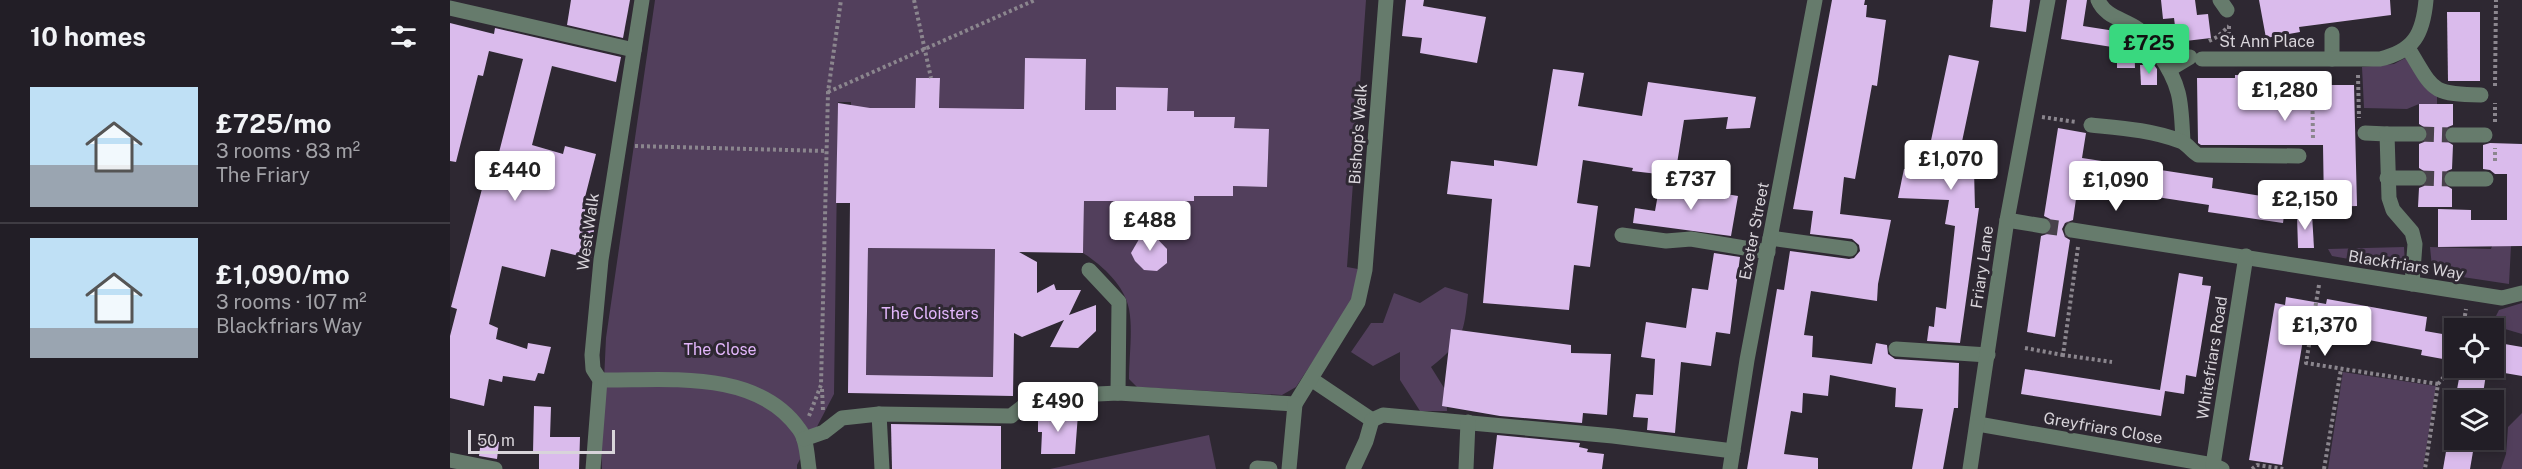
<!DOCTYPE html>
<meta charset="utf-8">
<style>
:root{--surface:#221e26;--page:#2a272e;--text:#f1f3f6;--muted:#a2a2a7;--line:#3f3c43;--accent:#39d87f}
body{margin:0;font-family:"Public Sans",sans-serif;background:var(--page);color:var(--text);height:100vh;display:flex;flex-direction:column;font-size:22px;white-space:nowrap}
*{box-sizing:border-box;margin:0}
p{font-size:20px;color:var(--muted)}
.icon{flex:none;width:33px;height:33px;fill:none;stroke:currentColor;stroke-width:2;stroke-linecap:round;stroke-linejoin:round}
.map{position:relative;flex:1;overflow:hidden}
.details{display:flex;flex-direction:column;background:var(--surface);width:450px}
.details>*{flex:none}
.tools{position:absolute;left:1994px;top:318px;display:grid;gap:12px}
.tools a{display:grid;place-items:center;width:60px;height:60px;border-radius:0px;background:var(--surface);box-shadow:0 3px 9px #0003,0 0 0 2px var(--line);font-size:30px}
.scale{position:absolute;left:18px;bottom:15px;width:147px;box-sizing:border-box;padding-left:6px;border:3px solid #d8d4da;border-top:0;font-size:16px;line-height:21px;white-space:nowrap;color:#d8d4da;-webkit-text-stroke:4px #2e2832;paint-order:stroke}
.price{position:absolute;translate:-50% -51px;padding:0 14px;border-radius:6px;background:#fff;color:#222;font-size:20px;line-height:39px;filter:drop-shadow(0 2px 3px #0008)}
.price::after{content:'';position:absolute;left:50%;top:36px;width:18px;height:14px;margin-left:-9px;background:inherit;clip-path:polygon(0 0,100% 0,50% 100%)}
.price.current{background:var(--accent);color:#111}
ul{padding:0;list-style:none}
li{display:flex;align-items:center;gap:18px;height:150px;padding:0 30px}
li+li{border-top:2px solid var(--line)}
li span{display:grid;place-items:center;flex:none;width:168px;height:120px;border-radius:0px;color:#555}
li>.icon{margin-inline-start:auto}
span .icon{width:72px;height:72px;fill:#fffc;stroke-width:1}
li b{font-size:26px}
h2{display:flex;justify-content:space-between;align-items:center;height:72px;padding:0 30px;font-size:26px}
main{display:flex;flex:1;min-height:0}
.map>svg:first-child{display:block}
.green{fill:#523f5c}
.building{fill:#dabbec;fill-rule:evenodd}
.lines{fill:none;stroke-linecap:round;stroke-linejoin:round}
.minor-tunnel{stroke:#48424b;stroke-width:15;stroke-dasharray:15 8;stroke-linecap:butt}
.path{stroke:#8b868e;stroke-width:4;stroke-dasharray:3 3;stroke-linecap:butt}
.minor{stroke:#667b6c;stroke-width:15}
.labels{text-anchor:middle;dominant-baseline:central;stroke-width:6;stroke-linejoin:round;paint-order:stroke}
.street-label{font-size:16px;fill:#d8d4da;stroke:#2e2832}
.park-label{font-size:16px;fill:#e2b6fb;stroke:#2e2832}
</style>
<main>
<section class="details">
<h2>10 homes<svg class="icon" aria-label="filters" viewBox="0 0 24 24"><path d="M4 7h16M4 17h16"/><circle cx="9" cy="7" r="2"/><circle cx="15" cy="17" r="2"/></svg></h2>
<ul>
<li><span style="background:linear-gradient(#bfe0f5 65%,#9aa5b1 0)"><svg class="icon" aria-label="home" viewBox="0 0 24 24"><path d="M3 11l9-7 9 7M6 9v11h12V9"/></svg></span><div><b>£725/mo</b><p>3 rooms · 83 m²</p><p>The Friary</p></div></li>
<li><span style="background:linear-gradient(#bfe0f5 75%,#9aa5b1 0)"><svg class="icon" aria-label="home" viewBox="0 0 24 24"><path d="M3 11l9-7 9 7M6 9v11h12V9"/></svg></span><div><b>£1,090/mo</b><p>3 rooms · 107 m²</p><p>Blackfriars Way</p></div></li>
</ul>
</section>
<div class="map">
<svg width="2072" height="469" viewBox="0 0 2072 469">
<rect width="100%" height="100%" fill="#2e2832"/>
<g class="green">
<path d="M205,0H916L897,267L908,269L903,300L846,387L832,395L687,387L679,379C679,358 683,329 679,309C675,286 652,265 633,253L634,195H665V226H716V196H725V201L727,196H741L743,201L744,196H783V186L817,187L819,129L784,128V117H744L725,111L717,117V88L666,87V116H635L636,59L575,58L574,115L489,114L490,79L466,78L465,114L401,113V102H388L384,394L347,465V469H152L151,443L156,338Z"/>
<polygon points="1957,57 1987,95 1987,104 1969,104 1957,109 1914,108 1912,67 1944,64"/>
<polygon points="2042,246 2061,246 2059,284 1986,273 1982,267 1980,247 2041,249"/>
<polygon points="1954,247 1955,262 1951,266 1944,267 1882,256 1878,249"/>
<polygon points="418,248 545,249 543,377 416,375"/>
<path d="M995,287L1018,294C1014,333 1013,342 981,367L996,391L997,411H970L950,380V352L923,366L901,352L921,323H933L944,293L970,303Z"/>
<polygon points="2072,303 2072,334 2055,329 2044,320 2049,310"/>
<polygon points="1893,372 1986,386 1973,469 1878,469"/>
<polygon points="2072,413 2072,469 2051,469 2056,454 2058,427"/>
<polygon points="759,435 766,469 600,469"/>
</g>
<g class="building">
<polygon points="121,0 180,0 173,38 117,25"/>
<polygon points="956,0 974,0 973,6 1036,17 1027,63 970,53 972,38 952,36"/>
<polygon points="1382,0 1415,0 1414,5 1417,5 1416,17 1436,20 1427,86 1422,85 1405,179 1394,177 1390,214 1441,220 1428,284 1427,301 1361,291 1354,335 1363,336 1362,357 1422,364 1426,343 1437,345 1438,354 1445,359 1509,363 1508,408 1504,408 1493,469 1462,469 1473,409 1445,407 1446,388 1380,375 1378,396 1353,393 1352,413 1341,411 1334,454 1368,458 1368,469 1297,469 1327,289 1334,290 1340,251 1399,259 1404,258 1410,251 1409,245 1402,239 1360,234 1363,211 1343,209"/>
<polygon points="1543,0 1580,0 1576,32 1540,27"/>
<polygon points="1617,0 1637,0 1633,26 1665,31 1662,47 1611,39"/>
<polygon points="1711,0 1745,0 1747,15 1758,14 1761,38 1727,42 1724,18 1713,19"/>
<polygon points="1809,0 1940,0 1941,15 1849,27 1850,32 1816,38"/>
<polygon points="1997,12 2030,12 2030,81 1998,81"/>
<polygon points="0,23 44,34 45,28 171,57 166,82 102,66 82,145 113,154 115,146 146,154 132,209 146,210 141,259 101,249 95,277 52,266 39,324 48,328 46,339 77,349 78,343 101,347 94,374 88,373 85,381 53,376 52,382 39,379 34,406 0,398 0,336 7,309 1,307 38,166 45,168 73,59 39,51 33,76 28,75 6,162 0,161"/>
<polygon points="1667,39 1684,39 1685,68 1667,68"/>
<polygon points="1499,55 1529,61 1506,170 1524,170 1525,208 1529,208 1510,343 1477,341 1479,326 1484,327 1486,307 1496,309 1505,226 1495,224 1499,200 1448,198 1454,169 1475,169"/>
<path d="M575,58L636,59L635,110H666V87L718,88L717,111H744V117H785L784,128L819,129L817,187L783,186V196H744V201H716V226H664L665,201H634L633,253L569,252L587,262V293L604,284L606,290H631L619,315L646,305V331L628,348L600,347L614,320L572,337L564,333L563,396L398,393L400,203H386L388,103L420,108H465L466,78H490L489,108L574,109ZM418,248L545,249L543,377L416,375Z"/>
<polygon points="1690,65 1704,65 1707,69 1707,85 1691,85"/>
<polygon points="1103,69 1134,73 1128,106 1192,116 1198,82 1306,97 1300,128 1276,129 1278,117 1234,120 1225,176 1182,171 1183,168 1133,160 1127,203 1148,206 1140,267 1124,265 1119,310 1033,303 1042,199 997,194 1001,161 1044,166 1044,160 1087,166"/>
<polygon points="1785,75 1861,77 1861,85 1904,85 1907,206 1874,207 1873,145 1751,145 1748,143 1747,78 1785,78"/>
<polygon points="1969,104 2003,104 2003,125 1998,127 1993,134 1995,140 2003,145 2002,169 1997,171 1992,178 1994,184 2002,189 2002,207 1968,207 1969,188 1974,186 1979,179 1977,173 1969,168 1969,144 1974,142 1979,135 1977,129 1969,124"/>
<polygon points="1608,128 1636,133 1632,158 1763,178 1762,188 1836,200 1833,223 1758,212 1759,205 1628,185 1623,220 1615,223 1612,229 1615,237 1620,240 1605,337 1577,332 1591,236 1600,233 1603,227 1600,219 1594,216"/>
<polygon points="2040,143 2072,144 2072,246 1988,247 1988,209 2021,210 2021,220 2057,220 2057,174 2045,174 2040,170 2033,169 2033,145"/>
<polygon points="1210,183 1288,196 1281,236 1183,223 1185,208 1205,211"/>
<polygon points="1862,214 1864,248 1848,248 1847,215"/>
<polygon points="696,227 717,249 717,263 707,271 694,270 685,261 681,253"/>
<polygon points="1264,253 1290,257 1280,334 1266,332 1261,366 1231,362 1225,433 1197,430 1198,418 1183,417 1186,394 1203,395 1205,359 1191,357 1196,322 1236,328 1242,288 1258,290"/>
<polygon points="1729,273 1753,277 1752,285 1761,286 1746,377 1736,375 1734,394 1715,391 1711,416 1571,394 1575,369 1710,390"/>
<polygon points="1836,297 1876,304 1877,299 1977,317 1975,331 2004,336 2004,361 1971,355 1972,350 1855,328 1832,465 1799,460 1825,303 1835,305"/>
<polygon points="1001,329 1121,345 1121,353 1161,354 1157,415 1133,413 1132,423 1050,416 992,406"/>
<polygon points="2043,342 2072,347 2072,376 2043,371"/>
<polygon points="2011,368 2037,368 2032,400 2005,400"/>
<polygon points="84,406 101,407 100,437 130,437 129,469 89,469 89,453 83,453"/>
<polygon points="588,414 628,414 625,454 591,454 592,432 588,432"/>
<polygon points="441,424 551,426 551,469 442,469"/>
<polygon points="1047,435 1130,443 1129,447 1138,449 1137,452 1154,454 1152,469 1043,469"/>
<polygon points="31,440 49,442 47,459 29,456"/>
<polygon points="1998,440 2025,440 2020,469 1993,469"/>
</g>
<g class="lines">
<g class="minor-tunnel">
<polyline points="1969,134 2003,135"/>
<polyline points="1969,178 2002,179"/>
<polyline points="1593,226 1622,230"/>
</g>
<g class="path">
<polyline points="464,0 481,78"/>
<polyline points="1779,26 1779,42"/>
<polyline points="1759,41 1767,37 1779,26"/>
<polyline points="1862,75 1863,139"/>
<polyline points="1908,75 1909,118"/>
<polyline points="2045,86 2046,0"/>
<polyline points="378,92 585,0"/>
<polyline points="1592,117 1626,122"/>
<polyline points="2045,122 2045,103"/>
<polyline points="185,146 376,151"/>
<polyline points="2045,161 2045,148"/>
<polyline points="1628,247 1613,355 1662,362"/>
<polyline points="1869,285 1856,363 1988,384 1975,469"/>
<polyline points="2013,328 2016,309"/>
<polyline points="1575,348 1613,355"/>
<polyline points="1988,384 2004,365"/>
<polyline points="372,389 373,411"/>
<polyline points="359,416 371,385 378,92 391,0"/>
<polyline points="1802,469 1807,465 1834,469"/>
<polyline points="1874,469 1891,369"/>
</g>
<g class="minor">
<path d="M1648,0C1655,17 1674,19 1688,29C1697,35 1703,45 1709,54C1732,87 1731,103 1733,142"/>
<polyline points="1770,0 1777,10"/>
<polyline points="0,8 184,50"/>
<polyline points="1882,34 1882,59"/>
<path d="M1958,48C1984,90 1979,94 2031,95"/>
<path d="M1752,59H1930C1964,51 1973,34 1976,0"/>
<polyline points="1720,69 1740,57"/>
<path d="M1641,125C1671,128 1702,130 1730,141C1737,143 1741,151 1748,155L1849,156"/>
<polyline points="1915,133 1937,134 1939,198 1943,210 1962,232 1965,244 1962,284"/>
<polyline points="1937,134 1969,134"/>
<polyline points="2003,135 2035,135"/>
<polyline points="1937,178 1969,178"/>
<polyline points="2002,179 2036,179"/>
<polyline points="1557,220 1593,226"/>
<polyline points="1622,230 2052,298 2072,293"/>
<polyline points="1172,235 1216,241 1241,239 1318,252"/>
<polyline points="1320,238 1400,249"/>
<polyline points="639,270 669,302 668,393"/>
<polyline points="1446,349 1538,355"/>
<polyline points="861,379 922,420 916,441 903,469"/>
<path d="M150,380C214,381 306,368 349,429C357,439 357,456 359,469"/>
<polyline points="429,414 432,469"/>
<polyline points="922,420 933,415 1163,436 1283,451"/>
<polyline points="1528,424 1763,465 1772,469"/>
<polyline points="354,439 374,432 392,418 429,414 561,416 585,397 668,393 845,404 908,302 915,270 936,0"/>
<polyline points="0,460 45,469"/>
<polyline points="1763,465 1796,256"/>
<polyline points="807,468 820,469"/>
<polyline points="143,469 150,380 143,369 142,355 151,260 192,0"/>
<polyline points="839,469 845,404"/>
<polyline points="1016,469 1018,422"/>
<polyline points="1280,469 1297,360 1365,0"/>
<polyline points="1520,469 1557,220 1598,0"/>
</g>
</g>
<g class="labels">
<g class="street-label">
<text x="1817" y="41">St Ann Place</text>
<text transform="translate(908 134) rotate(-86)">Bishop's Walk</text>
<text transform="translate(1304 231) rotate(-79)">Exeter Street</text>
<text transform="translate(138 232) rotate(-82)">West Walk</text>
<text transform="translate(1956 265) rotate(9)">Blackfriars Way</text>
<text transform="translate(1532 267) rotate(-82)">Friary Lane</text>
<text transform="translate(1762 358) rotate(-81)">Whitefriars Road</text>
<text transform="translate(1653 428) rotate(10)">Greyfriars Close</text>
</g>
<g class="park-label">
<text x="480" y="313">The Cloisters</text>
<text x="270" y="349">The Close</text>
</g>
</g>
</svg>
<div class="tools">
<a><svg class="icon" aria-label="locate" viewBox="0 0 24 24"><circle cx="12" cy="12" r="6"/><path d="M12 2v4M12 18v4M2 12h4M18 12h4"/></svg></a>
<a><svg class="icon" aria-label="layers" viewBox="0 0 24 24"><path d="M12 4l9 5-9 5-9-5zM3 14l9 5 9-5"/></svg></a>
</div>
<div class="scale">50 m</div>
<b class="price current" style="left:1699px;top:75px">£725</b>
<b class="price" style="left:1835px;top:122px">£1,280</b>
<b class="price" style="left:1501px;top:191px">£1,070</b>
<b class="price" style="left:65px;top:202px">£440</b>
<b class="price" style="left:1241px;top:211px">£737</b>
<b class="price" style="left:1666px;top:212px">£1,090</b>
<b class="price" style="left:1855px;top:231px">£2,150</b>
<b class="price" style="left:700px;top:252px">£488</b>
<b class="price" style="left:1875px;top:357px">£1,370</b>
<b class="price" style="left:608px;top:433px">£490</b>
</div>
</main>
